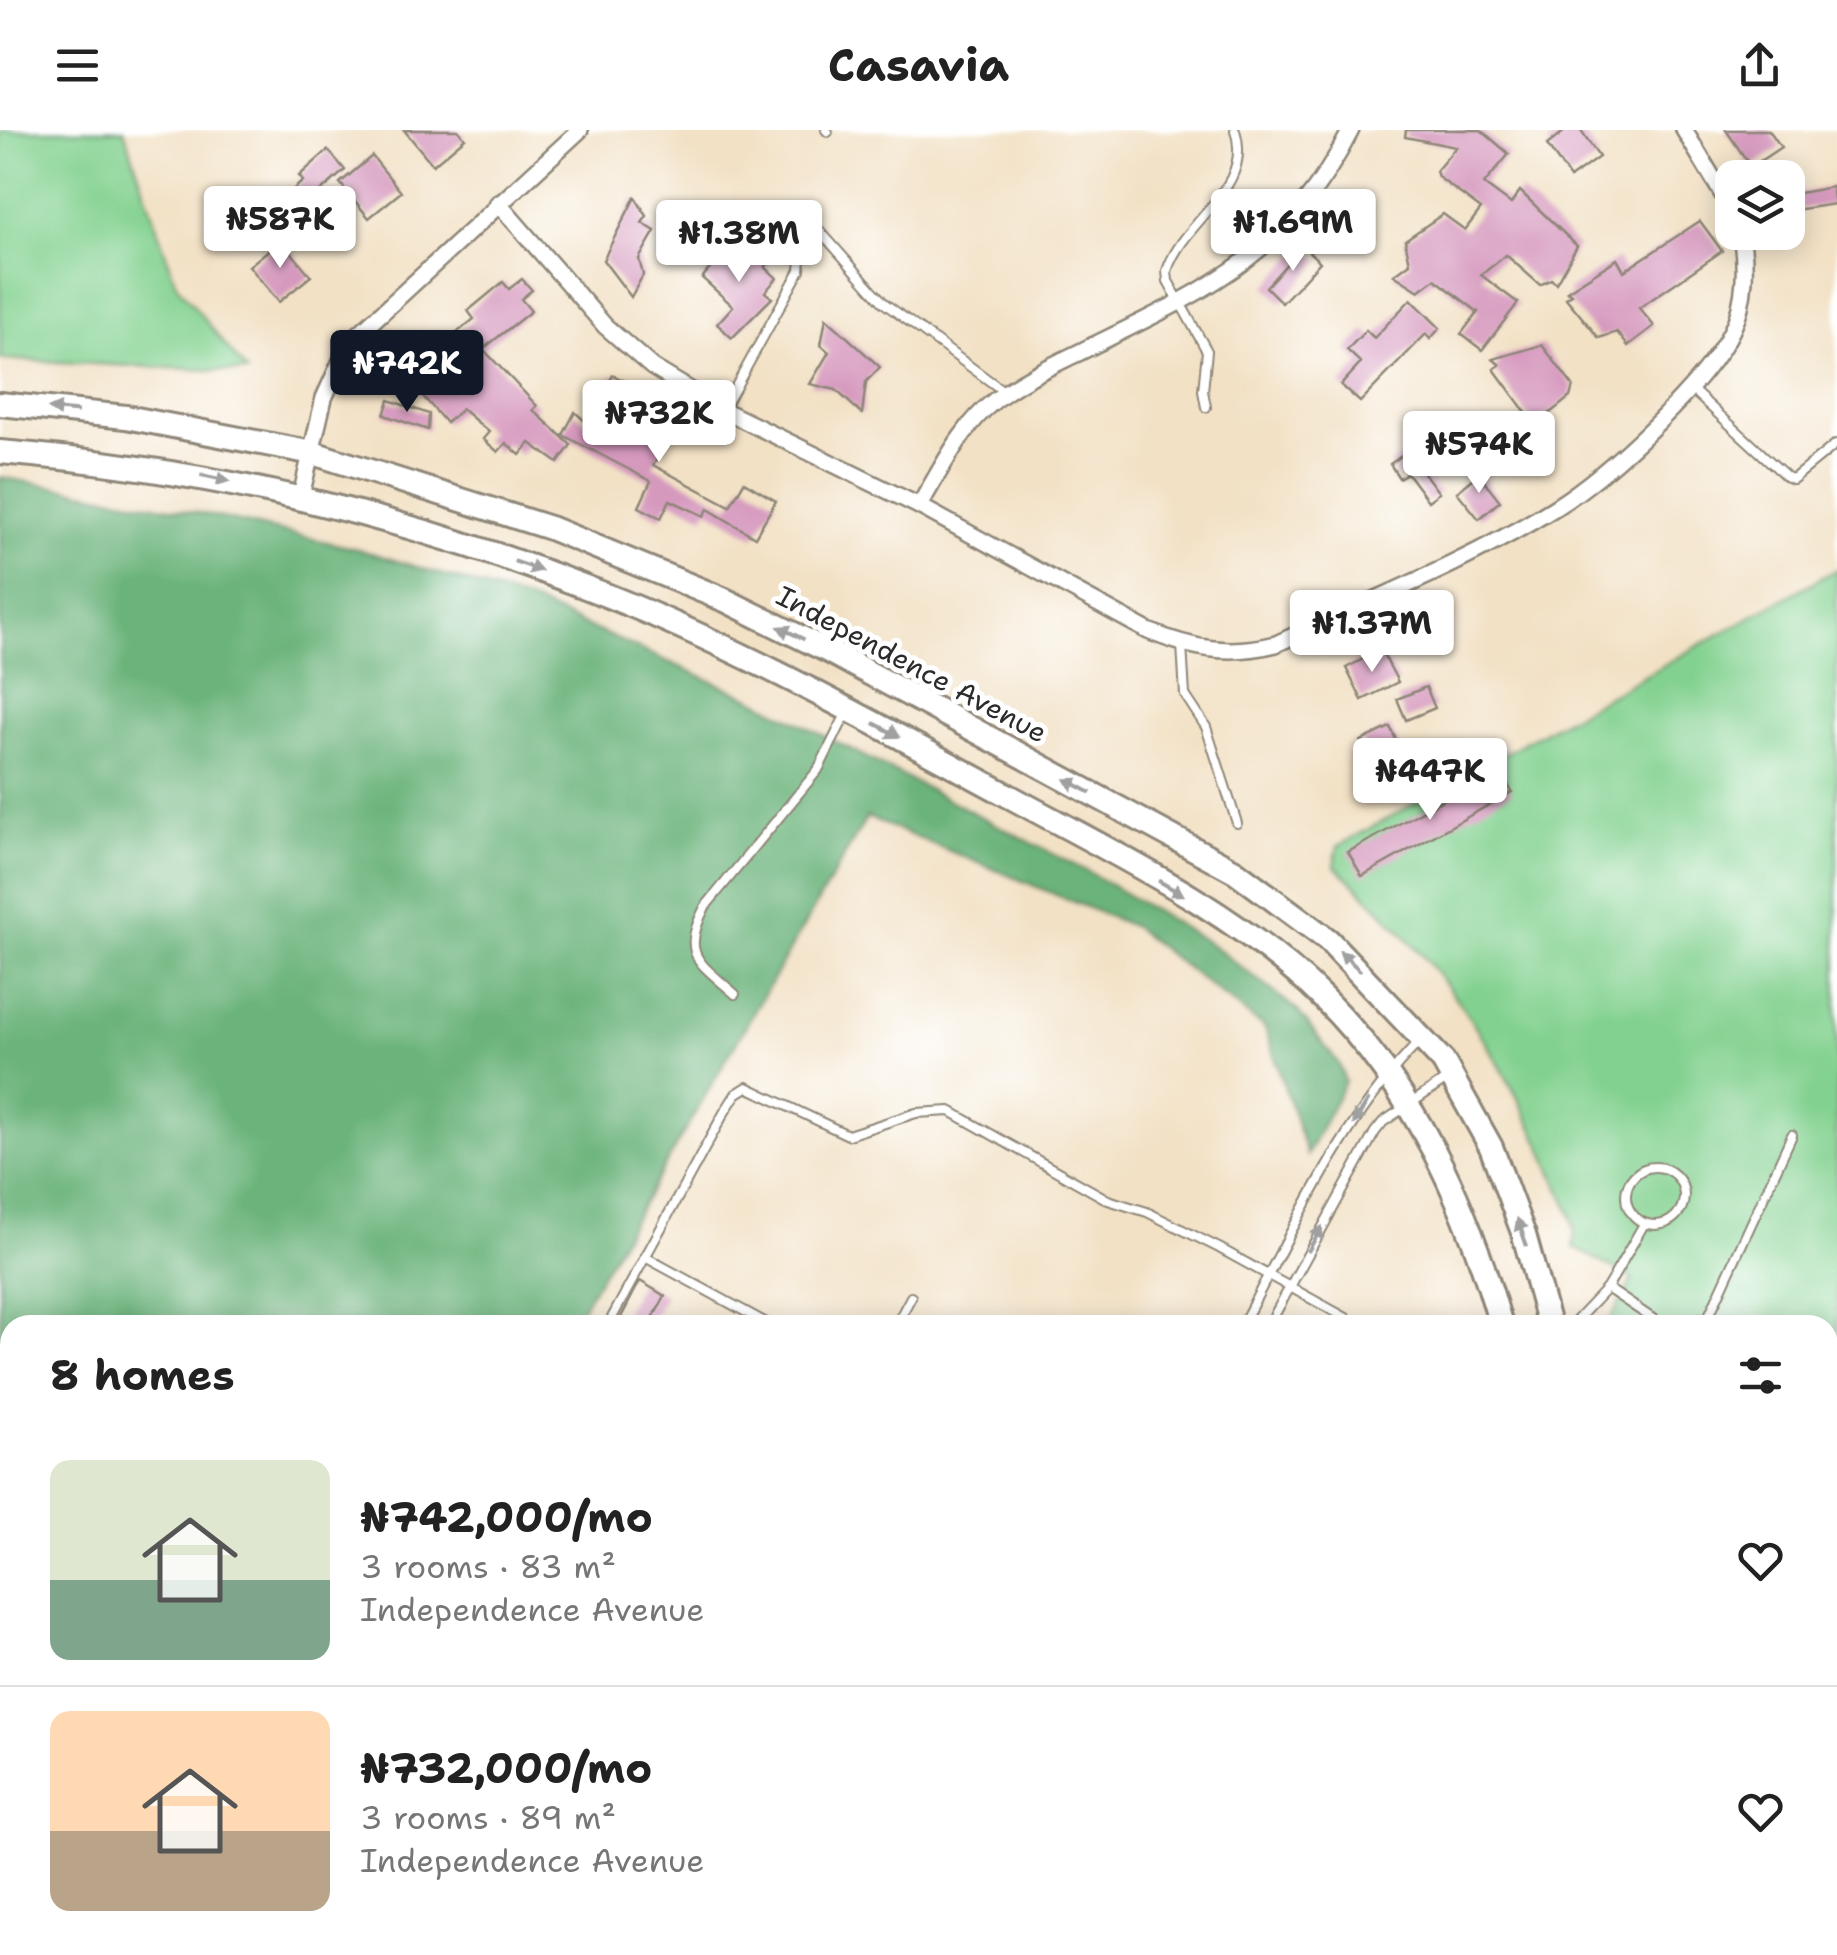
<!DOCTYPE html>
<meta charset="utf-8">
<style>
:root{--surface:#fff;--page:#f6f6f6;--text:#222;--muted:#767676;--line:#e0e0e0;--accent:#111827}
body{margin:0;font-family:"Shantell Sans",sans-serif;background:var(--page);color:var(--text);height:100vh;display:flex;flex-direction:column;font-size:38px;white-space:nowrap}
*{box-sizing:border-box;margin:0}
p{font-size:32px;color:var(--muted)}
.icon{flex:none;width:55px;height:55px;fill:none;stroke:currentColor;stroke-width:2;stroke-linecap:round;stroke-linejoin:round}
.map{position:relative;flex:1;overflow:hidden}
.panel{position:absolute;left:0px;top:1185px;width:1838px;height:640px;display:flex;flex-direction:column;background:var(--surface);border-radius:30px 30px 0 0;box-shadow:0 5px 25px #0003}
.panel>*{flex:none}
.tools{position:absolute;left:1715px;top:30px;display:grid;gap:20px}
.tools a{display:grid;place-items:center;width:90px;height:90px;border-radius:20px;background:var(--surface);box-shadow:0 5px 25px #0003;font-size:50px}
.price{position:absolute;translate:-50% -85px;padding:0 22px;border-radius:10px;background:#fff;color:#222;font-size:32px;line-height:65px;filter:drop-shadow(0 2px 5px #0008)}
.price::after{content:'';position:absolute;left:50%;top:60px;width:30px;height:22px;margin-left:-15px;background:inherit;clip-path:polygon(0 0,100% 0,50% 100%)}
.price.on{background:var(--accent);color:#fff}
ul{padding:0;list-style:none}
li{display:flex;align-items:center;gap:30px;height:250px;padding:0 50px}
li+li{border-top:2px solid var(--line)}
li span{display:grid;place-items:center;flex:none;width:280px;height:200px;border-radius:20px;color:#555}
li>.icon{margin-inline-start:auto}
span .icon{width:120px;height:120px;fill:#fffc;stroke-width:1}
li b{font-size:42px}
h2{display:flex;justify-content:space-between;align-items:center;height:120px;padding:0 50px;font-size:42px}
header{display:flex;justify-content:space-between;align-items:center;height:130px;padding:0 50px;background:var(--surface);font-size:45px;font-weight:700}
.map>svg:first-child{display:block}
.green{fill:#83d190;stroke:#577e5e;stroke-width:2.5}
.forest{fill:#6ab37a;stroke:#4a6f52;stroke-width:2.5}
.building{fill:#d699be}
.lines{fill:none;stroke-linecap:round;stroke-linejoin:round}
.lane-casing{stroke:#8e8678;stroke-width:12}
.street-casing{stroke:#8e8678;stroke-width:20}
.primary-casing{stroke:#8e8678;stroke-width:28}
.lane{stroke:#fff;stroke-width:8}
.street{stroke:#fff;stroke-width:15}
.primary{stroke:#fff;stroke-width:22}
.oneway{fill:#a0a0a0}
.labels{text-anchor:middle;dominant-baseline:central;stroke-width:10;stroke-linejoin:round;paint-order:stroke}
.street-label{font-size:28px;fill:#2b2b2b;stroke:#fff}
</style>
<header><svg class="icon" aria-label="menu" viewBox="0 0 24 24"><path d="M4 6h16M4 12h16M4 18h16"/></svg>Casavia<svg class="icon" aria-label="share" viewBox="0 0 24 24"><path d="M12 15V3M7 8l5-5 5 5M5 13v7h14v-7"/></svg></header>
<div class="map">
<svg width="1837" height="1825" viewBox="0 0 1837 1825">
<rect width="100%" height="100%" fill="#fff"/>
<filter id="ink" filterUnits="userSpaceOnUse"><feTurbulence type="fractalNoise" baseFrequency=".01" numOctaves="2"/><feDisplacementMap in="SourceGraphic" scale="20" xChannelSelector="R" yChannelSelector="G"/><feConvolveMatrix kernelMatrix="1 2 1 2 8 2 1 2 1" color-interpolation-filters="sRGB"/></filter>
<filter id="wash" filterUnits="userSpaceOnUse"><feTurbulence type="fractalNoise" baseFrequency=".0048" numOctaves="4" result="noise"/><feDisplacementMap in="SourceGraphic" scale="40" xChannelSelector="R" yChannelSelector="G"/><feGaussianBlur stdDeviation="2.25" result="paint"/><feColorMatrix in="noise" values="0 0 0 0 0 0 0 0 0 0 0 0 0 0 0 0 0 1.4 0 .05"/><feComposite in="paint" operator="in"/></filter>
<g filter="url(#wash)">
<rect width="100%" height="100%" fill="#f2e1c5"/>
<g class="green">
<polygon points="0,0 124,0 176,154 247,242 0,229"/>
<path d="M1837,439V1558L1828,1561V1195H1607L1633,1149L1573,1117C1580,1094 1563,1067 1554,1045C1501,919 1436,827 1334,735L1338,716Z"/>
</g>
<polygon class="forest" points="0,347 210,385 357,419 527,470 751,568 1090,743 1212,815 1297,880 1339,934 1345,952 1307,1025 1265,898 1132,796 867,687 572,1195 10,1195 10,1815 213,1815 207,1825 0,1825"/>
<g id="blocks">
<g class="building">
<polygon points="404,0 458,0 465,8 433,35"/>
<polygon points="1406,0 1481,0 1509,24 1484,54 1511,74 1520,61 1577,116 1556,153 1551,149 1540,155 1506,125 1481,145 1518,173 1482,220 1461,204 1478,182 1435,149 1419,161 1394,145 1410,133 1405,110 1443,84 1465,100 1481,79 1438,47 1436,41 1456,17 1405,7"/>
<polygon points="1566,0 1581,0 1599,27 1570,48 1547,15"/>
<polygon points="1726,0 1769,0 1781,17 1751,37"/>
<polygon points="328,20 345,40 297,82 301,86 272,112 255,93 303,51 299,46"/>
<polygon points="372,26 401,62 369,88 340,53"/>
<polygon points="1832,57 1835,74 1788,81 1788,65"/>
<polygon points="635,67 647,86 642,93 655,101 639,129 643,145 631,167 603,130"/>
<polygon points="1700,91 1722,121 1639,178 1654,196 1628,216 1617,202 1599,208 1566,168 1572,164 1567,161 1617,129 1624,141"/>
<polygon points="719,103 746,128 771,131 765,137 777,148 765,162 772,168 732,208 717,194 733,176 702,148 719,128 712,126"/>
<polygon points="281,110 311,146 279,172 249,136"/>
<polygon points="1303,116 1320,132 1282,173 1266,157"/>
<polygon points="522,149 532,160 521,169 531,181 483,219 537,276 533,280 571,315 558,333 530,313 520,325 506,313 498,322 483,309 489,302 462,279 446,293 404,244 474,189 468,181 503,152 509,159"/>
<polygon points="1411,169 1440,198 1430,209 1426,204 1360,272 1341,255 1361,233 1347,220 1366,200 1374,208"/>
<polygon points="826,188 880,237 866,252 862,284 836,260 810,254 829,222 821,215"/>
<polygon points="1542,215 1573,256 1570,267 1535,295 1494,239 1500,235 1493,229"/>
<polygon points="613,245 627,252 614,280 667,312 653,335 730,376 744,352 776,371 755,407 708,379 704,386 670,370 661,388 639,377 651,351 563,305 575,282 588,294"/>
<polygon points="389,270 429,284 428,300 384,285"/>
<polygon points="1407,322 1423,331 1418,335 1439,363 1428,371 1407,343 1399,348 1390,334"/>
<polygon points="1479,344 1500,371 1479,389 1457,362"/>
<polygon points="1381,520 1398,552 1362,570 1346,538"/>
<polygon points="1426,557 1435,578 1406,590 1397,569"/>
<polygon points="1390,597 1400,618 1372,632 1361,611"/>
<polygon points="1499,639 1512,662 1362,746 1348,722"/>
<polygon points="640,1151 665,1166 649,1195 617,1195"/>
</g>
</g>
</g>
<g filter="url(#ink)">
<use href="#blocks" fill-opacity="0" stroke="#8e8678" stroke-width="2.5"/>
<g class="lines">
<g class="lane-casing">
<g id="lane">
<polyline points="826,0 828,2"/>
<polyline points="820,101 884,173 1006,263"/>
<polyline points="1689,257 1787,347 1793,349 1836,314"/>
<path d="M1206,277L1203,261L1207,221L1168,151L1167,141C1183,89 1254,60 1235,0"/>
<polyline points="723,280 800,140 801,130 770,105 732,93"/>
<polyline points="1182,515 1185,565 1206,597 1237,693"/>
<path d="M735,864C699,832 680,826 705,777L818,640L847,582"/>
<circle cx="1655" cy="1066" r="29"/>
<polyline points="645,1127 770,1195"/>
<polyline points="1607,1158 1662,1195"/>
<polyline points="1707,1190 1792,1005"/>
<polyline points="608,1195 724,983 736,964 747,957 848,1005 916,983 950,981 1108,1070 1147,1082 1219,1118 1359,1195"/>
<polyline points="896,1195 911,1167"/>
<path d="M1242,1195C1295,1097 1341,991 1420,911"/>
<polyline points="1269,1195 1375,1002 1383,992 1447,949"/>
<polyline points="1572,1195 1607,1158 1644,1094"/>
<polyline points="1681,1195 1699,1188 1714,1195"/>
<polyline points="1828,1358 1837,1350"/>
<polyline points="239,1815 241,1825"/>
<polyline points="424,1825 430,1815"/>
<polyline points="449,1825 454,1815"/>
<polyline points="643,1825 649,1815"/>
<polyline points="1180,1825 1185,1815"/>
</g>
</g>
<g class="street-casing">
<g id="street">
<polyline points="1684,0 1732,80"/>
<path d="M498,73L605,196L652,237L723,280L919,376L1148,501C1193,519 1228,526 1276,514C1369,471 1469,432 1556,377C1608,344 1706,254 1732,200C1746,171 1747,132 1740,102"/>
<polyline points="301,366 324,268 349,213 580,0"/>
<path d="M919,376C941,340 961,297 994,271C1024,247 1061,232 1094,215C1211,158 1289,122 1351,0"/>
</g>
</g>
<g class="primary-casing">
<g id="primary">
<polyline points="0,274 126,287 313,323 550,398 725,470 830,522 1235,741 1328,810 1443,931 1491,1017 1524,1105 1549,1195"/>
<path d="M0,322C206,339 395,383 588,458C734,514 870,591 1007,665C1115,724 1236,781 1323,868C1415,960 1466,1072 1501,1195"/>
<polyline points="1681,1815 1684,1825"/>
<polyline points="1730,1815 1733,1825"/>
</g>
</g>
<use href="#lane" class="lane"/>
<use href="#street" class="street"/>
<use href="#primary" class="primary"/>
</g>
<defs><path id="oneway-solid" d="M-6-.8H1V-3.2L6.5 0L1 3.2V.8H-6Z" transform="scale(2.5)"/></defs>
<g class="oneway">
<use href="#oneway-solid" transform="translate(63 280) rotate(-174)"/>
<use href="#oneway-solid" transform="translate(215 348) rotate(12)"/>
<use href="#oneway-solid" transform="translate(528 436) rotate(19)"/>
<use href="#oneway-solid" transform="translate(791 503) rotate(-154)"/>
<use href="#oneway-solid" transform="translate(887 600) rotate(28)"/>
<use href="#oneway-solid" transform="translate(1078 656) rotate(-152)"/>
<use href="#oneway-solid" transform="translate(1171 758) rotate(30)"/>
<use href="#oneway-solid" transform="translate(1350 831) rotate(-136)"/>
<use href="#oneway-solid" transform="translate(1361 982) rotate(122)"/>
<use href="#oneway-solid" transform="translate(1522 1102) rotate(-109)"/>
<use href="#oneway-solid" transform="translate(1315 1109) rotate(-61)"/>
</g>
</g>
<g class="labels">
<g class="street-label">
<text transform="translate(912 534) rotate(28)">Independence Avenue</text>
</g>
</g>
</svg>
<div class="tools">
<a><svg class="icon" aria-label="layers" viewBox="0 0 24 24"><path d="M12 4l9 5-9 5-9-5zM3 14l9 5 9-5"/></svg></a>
</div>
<b class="price" style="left:280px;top:141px">₦587K</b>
<b class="price" style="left:1293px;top:144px">₦1.69M</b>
<b class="price" style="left:739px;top:155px">₦1.38M</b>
<b class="price on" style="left:407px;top:285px">₦742K</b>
<b class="price" style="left:659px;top:335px">₦732K</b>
<b class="price" style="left:1479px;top:366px">₦574K</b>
<b class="price" style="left:1372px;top:545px">₦1.37M</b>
<b class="price" style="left:1430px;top:693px">₦447K</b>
<section class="panel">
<h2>8 homes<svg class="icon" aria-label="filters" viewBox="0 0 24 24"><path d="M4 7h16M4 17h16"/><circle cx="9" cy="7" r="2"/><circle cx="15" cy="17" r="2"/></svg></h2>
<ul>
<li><span style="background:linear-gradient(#dfe7d0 60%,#7fa58c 0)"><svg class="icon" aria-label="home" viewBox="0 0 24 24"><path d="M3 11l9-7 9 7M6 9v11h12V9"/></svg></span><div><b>₦742,000/mo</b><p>3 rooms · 83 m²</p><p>Independence Avenue</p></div><svg class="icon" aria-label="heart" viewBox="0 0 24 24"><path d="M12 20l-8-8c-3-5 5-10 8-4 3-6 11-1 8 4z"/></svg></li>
<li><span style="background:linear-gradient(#ffd9b3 60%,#b9a48a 0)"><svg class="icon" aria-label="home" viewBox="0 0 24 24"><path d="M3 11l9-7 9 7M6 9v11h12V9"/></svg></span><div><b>₦732,000/mo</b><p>3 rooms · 89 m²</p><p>Independence Avenue</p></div><svg class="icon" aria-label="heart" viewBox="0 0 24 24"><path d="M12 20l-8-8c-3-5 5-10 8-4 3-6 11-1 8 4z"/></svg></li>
</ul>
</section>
</div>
